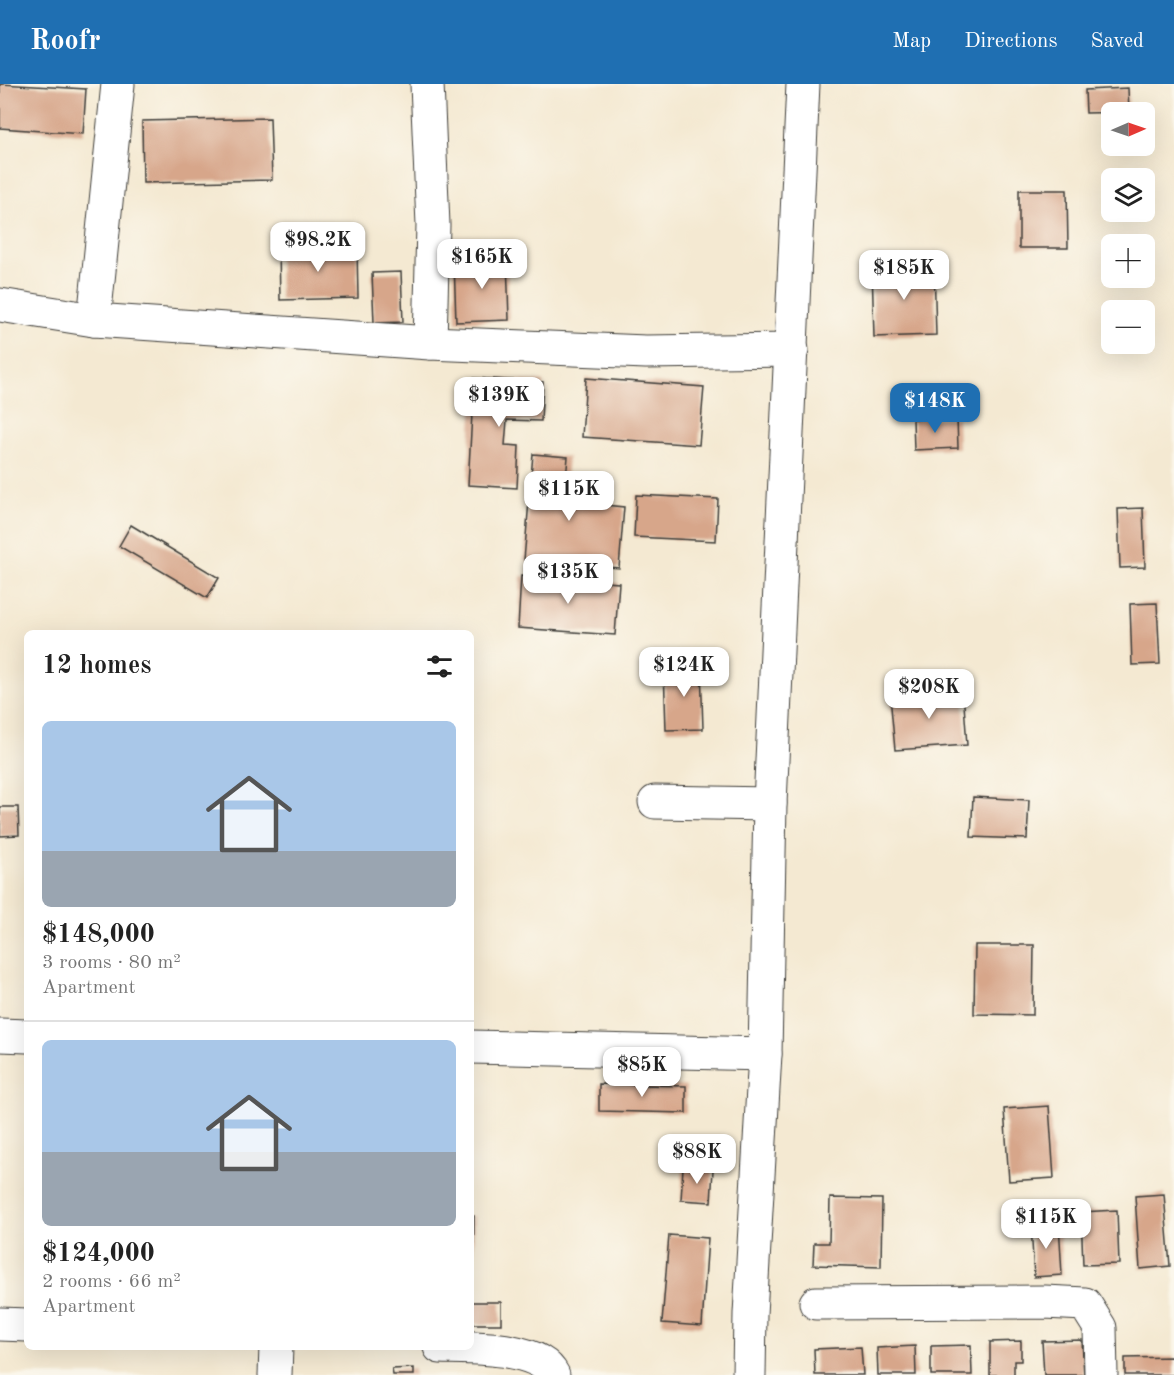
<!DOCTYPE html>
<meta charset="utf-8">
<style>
:root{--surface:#fff;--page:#f6f6f6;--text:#222;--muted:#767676;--line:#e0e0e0;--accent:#1f6fb2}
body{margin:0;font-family:"Old Standard TT",serif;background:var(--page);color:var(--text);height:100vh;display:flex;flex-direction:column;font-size:22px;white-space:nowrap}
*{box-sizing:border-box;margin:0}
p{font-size:20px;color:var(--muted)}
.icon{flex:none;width:33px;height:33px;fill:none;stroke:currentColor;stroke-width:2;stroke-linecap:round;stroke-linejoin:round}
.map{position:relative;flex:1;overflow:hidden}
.sheet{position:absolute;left:24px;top:546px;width:450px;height:720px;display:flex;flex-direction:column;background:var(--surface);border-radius:9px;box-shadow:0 6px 24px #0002}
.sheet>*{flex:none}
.needle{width:39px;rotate:88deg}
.controls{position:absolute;left:1101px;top:18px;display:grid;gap:12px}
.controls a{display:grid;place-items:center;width:54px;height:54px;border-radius:9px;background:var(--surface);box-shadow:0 6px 24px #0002;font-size:30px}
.price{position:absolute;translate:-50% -51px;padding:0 14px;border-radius:12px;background:#fff;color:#222;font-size:20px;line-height:39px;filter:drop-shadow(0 2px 3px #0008)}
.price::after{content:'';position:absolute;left:50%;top:36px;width:18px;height:14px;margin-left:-9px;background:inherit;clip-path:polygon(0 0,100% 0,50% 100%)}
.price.current{background:var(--accent);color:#fff}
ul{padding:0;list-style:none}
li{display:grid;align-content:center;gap:12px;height:318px;padding:0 18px}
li+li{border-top:2px solid var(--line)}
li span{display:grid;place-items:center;height:186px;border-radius:9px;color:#555}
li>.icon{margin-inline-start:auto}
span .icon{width:108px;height:108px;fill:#fffc;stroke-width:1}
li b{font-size:26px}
h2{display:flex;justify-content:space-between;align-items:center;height:72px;padding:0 18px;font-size:26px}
header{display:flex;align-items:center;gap:36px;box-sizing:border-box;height:84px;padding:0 30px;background:var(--accent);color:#fff}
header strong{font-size:28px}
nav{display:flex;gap:33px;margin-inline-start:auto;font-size:21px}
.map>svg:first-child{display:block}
.building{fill:#d7a68a}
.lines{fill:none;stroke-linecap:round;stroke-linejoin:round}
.minor-casing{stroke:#3c3b37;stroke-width:35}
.minor{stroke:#fff;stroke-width:33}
</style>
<header>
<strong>Roofr</strong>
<nav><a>Map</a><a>Directions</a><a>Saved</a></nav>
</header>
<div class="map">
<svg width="1174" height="1291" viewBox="0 0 1174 1291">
<rect width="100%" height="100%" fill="#fbf7ec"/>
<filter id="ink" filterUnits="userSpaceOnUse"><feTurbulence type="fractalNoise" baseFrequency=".0167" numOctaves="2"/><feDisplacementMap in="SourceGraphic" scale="12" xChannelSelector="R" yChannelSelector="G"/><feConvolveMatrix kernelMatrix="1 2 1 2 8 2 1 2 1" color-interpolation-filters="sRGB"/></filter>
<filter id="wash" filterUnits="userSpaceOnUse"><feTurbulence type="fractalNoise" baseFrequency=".008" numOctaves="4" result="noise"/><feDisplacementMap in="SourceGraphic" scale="24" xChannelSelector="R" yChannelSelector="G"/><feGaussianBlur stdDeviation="1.35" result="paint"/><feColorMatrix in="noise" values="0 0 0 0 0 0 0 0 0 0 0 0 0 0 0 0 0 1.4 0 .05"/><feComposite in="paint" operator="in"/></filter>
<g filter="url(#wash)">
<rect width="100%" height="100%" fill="#f4e9d2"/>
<g id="blocks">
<g class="building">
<polygon points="0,0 86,5 83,50 0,44"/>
<polygon points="1128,4 1129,28 1086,29 1085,6"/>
<polygon points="270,34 272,96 143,99 142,37"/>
<polygon points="1019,106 1067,106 1068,164 1019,164"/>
<polygon points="357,162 358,214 280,216 279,164"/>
<polygon points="507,175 509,236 456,238 454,177"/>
<polygon points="934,181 936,251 874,253 872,183"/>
<polygon points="401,188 403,238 374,239 372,189"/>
<polygon points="474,294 543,298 541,337 507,336 505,361 519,362 517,404 468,401"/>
<polygon points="586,294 704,303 699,361 582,353"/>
<polygon points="957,334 958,364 914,366 913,335"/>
<polygon points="533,370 568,373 564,417 624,423 619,484 524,476"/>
<polygon points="636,411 718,415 716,457 634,453"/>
<polygon points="1143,424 1145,483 1120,484 1118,425"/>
<polygon points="131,441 219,494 207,514 119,462"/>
<polygon points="521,492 619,499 615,551 518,544"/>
<polygon points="1157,519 1160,580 1132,581 1130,520"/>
<polygon points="701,583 703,645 666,646 664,584"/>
<polygon points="963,607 967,661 895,666 890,612"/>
<polygon points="973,713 1029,716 1027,755 971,753"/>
<polygon points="0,723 18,723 19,751 0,752"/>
<polygon points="975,861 1034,861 1033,931 974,930"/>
<polygon points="599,1000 686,1002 686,1029 599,1027"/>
<polygon points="1049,1022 1054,1094 1009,1097 1004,1025"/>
<polygon points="683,1084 713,1086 711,1118 681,1116"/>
<polygon points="1164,1110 1170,1182 1140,1185 1135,1112"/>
<polygon points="830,1114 882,1115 881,1183 813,1181 814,1159 829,1159"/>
<polygon points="1117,1126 1119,1180 1083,1181 1081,1128"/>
<polygon points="471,1132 474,1132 473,1185 471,1185"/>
<polygon points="1059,1139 1062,1191 1034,1193 1031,1140"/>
<polygon points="669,1151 708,1154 702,1242 662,1239"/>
<rect x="471" y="1218" width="30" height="22"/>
<polygon points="1082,1256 1084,1291 1044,1291 1042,1257"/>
<polygon points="1021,1257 1021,1277 1014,1277 1014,1291 990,1291 990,1258"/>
<polygon points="971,1261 972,1291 931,1291 931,1262"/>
<polygon points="915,1262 916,1291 878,1291 877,1264"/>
<polygon points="861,1263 863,1291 815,1291 814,1265"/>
<polygon points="1174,1273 1174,1291 1125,1291 1125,1274"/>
<polygon points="414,1284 414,1291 393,1291 392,1285"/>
</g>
</g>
</g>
<g filter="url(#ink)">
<use href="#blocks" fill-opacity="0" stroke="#3c3b37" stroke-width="1.5"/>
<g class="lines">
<g class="minor-casing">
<g id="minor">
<polyline points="427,0 433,141 430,259"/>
<polyline points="0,221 94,236 430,259 646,268 792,266"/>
<polyline points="94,236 118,0"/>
<polyline points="655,718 770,720"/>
<polyline points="0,951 27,952"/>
<polyline points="471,963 765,970"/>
<polyline points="816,1219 1045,1218 1085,1220 1100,1244 1101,1291"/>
<polyline points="0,1240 27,1241"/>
<path d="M440,1263C469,1264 538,1261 553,1291"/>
<polyline points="275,1291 276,1263"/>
<polyline points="749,1291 750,1230 765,970 770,720 803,0"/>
</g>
</g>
<use href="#minor" class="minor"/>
</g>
</g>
</svg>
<div class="controls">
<a><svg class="needle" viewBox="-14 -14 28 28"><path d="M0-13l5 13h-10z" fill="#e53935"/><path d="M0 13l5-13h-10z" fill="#767676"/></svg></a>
<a><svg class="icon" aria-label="layers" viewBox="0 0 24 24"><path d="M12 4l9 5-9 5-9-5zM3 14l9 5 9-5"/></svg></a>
<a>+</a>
<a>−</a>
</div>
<b class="price" style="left:318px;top:189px">$98.2K</b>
<b class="price" style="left:482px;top:206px">$165K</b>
<b class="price" style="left:904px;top:217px">$185K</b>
<b class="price" style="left:499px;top:344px">$139K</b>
<b class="price current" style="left:935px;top:350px">$148K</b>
<b class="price" style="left:569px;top:438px">$115K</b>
<b class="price" style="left:568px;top:521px">$135K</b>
<b class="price" style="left:684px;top:614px">$124K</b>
<b class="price" style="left:929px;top:636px">$208K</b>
<b class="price" style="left:642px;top:1014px">$85K</b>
<b class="price" style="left:697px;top:1101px">$88K</b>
<b class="price" style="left:1046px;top:1166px">$115K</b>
<section class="sheet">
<h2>12 homes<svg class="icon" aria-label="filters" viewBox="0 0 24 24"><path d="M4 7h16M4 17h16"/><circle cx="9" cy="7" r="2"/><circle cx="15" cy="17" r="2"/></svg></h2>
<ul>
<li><span style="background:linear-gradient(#a9c7e8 70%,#9aa5b1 0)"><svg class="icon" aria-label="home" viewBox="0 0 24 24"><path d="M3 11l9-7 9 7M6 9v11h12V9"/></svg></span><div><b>$148,000</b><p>3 rooms · 80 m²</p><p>Apartment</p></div></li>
<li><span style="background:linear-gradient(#a9c7e8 60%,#9aa5b1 0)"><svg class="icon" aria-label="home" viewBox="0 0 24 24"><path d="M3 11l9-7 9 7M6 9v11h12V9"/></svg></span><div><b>$124,000</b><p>2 rooms · 66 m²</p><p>Apartment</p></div></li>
</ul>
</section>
</div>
